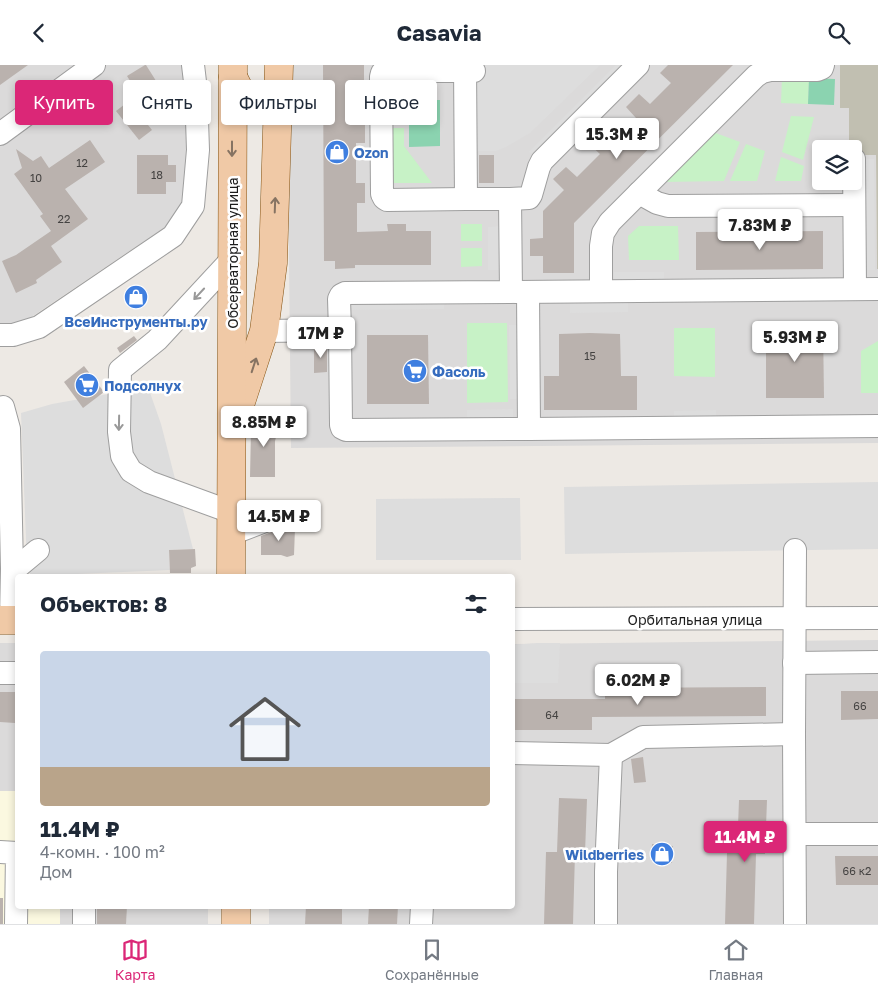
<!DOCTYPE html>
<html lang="ru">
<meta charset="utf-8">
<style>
:root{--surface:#fff;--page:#f2f2f3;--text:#1f2937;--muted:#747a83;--line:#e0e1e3;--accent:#db2777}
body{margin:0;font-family:"Golos Text",sans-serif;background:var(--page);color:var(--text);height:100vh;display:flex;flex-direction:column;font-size:19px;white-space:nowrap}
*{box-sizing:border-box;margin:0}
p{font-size:16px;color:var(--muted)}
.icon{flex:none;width:28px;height:28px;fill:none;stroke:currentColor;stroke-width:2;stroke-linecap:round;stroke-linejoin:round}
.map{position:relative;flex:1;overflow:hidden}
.panel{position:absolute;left:15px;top:509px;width:500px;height:335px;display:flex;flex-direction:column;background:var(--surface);border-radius:5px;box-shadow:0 2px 8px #0003}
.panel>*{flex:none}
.banner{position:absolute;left:15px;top:15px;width:500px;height:45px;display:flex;gap:10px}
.buttons{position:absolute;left:812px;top:75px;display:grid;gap:10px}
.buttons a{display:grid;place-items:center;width:50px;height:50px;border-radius:5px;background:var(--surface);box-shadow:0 2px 8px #0003;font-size:25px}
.price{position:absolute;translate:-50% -42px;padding:0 11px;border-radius:5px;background:#fff;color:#222;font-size:16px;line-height:32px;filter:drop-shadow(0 1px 2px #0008)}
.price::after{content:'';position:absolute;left:50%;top:30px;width:15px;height:11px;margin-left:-8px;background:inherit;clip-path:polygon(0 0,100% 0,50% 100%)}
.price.current{background:var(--accent);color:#fff}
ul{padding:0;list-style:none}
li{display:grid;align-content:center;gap:10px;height:265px;padding:0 25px}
li span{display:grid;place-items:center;height:155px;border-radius:5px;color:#555}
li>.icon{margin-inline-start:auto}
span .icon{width:90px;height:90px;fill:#fffc;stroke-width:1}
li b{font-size:21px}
h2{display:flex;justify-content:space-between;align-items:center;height:60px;padding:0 25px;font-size:21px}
.pill{padding:0 18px;border-radius:5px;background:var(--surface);box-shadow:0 2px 8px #0003;font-size:18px;line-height:45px}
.pill.current{background:var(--accent);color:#fff}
header{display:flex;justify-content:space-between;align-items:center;height:65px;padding:0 25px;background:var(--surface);font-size:22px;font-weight:700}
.menu{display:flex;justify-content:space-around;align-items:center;height:70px;border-top:1px solid var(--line);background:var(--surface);font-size:14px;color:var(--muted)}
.menu a{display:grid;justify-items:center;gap:2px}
.menu .current{color:var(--accent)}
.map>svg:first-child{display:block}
.residential{fill:#dbdada}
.education{fill:#fbf8e0}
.construction{fill:#c1bfb1}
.park{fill:#c7f2c6}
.pitch{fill:#8bd3b0}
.parking{fill:#ddd}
.building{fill:#bab2ae}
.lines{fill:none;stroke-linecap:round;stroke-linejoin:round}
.minor-casing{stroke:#9e9e9e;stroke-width:24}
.major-casing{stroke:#855312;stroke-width:29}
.minor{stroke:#fff;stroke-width:22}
.major{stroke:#f0c9a6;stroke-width:28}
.oneway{stroke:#867362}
.oneway2{stroke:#999}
.labels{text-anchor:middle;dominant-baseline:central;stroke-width:5;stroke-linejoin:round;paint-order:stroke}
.number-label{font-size:11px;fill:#444241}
.shop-label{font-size:14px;font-weight:bold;fill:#366cbe;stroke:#fff;text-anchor:start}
.street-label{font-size:14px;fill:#1d1d1d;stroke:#fff}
</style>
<header><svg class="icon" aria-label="back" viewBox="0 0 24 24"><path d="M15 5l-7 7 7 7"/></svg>Casavia<svg class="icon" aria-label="search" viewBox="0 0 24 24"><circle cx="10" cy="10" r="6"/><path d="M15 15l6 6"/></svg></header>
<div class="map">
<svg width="878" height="859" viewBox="0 0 878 859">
<rect width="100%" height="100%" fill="#ede9e4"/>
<g class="residential">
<polygon points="0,0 193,0 189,146 21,259 0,259"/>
<polygon points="287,0 840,0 840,43 849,43 849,84 821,84 821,116 854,116 854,90 876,90 877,203 878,204 878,378 291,383"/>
<polygon points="878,575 878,859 269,859 269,841 512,841 513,579"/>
<polygon points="0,578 17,578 18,841 208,841 208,859 0,859"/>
</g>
<polygon class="education" points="0,726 17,726 18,841 60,841 60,859 0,859"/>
<polygon class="construction" points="840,0 878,0 878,204 877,204 876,90 854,90 854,84 849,84 849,43 840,43"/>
<g class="park">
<polygon points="782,12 809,13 808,39 781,38"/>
<polygon points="791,51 814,52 803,95 782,87"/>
<polygon points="388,63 404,63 404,81 432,118 388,118"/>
<polygon points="713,67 740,77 724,116 663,117"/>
<polygon points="746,79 765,86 757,116 730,116"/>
<polygon points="781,92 804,101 801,116 775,116"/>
<rect x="461" y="159" width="21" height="17"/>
<polygon points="639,161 678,161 679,195 629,195 628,171"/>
<polygon points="461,183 482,183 482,201 461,202"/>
<polygon points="467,258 507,258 508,337 467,338"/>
<polygon points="674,263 715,263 715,312 674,311"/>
<polygon points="878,276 878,328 861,328 861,286"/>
</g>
<g class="pitch">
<polygon points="809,13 835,14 834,40 808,39"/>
<polygon points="409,35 440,35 440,81 409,82"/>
</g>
<g class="parking">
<polygon points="473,0 600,0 530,68 506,82 496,86 474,86"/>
<polygon points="616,0 631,0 537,94 529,87"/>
<polygon points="861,94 874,94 875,205 862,205"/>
<polygon points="500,161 500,205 488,205 488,162"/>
<rect x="614" y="207" width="50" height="11"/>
<polygon points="348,233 444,233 444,244 349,245"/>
<polygon points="570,236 628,236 628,247 570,248"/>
<polygon points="509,260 522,260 523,334 510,334"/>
<polygon points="148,322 161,359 193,484 169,485 170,505 31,511 27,499 21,348 52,339"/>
<polygon points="513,344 513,356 467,356 467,345"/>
<polygon points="716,345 716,357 674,357 674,346"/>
<polygon points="878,417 878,484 565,489 564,422"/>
<polygon points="520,433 521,495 376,495 376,434"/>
<polygon points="537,578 560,578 558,618 513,618 513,580"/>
</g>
<g class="building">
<polygon points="0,0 28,0 0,20"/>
<polygon points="145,0 146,0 163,27 144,38 127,11"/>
<polygon points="323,0 364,0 364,17 356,17 356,57 365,57 365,78 356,78 356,118 365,118 365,138 357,138 357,167 388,166 387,159 406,159 406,166 431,166 431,200 355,200 355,203 335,204 335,196 324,196"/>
<polygon points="668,0 733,0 574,158 574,208 543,208 543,191 530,191 530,174 543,173 543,146 564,125 553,114 566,102 577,112 600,89 589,79 602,66 613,76 636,53 626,42 639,29 650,39 671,18 660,8"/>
<polygon points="129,36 152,65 139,75 116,46"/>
<polygon points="90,75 105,97 65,124 88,154 51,181 62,197 36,215 37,218 16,228 2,196 16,190 51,166 40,151 43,149 14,109 22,103 16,84 33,96 41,91 49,103"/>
<polygon points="137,90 168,90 168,100 176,100 176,117 166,117 166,129 137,129"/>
<rect x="479" y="90" width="15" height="28"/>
<polygon points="823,166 823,204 696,205 696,167"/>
<polygon points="766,262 823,262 824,333 766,333"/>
<polygon points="590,268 620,269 621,311 637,311 637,345 544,345 544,311 559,311 559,269"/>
<polygon points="367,270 428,270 429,339 367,339"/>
<polygon points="134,271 137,275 120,288 117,283"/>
<polygon points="327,280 327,307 314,308 314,281"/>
<polygon points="84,301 104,327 83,343 64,317"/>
<polygon points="282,349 275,376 275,412 250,412 251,364 258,364 258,358"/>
<polygon points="290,460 295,463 294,490 287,492 281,490 261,490 261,471"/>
<polygon points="195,484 196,501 191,503 191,508 170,508 169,485"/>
<polygon points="766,622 766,651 592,652 592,665 512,665 512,634 605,634 605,623"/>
<polygon points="841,626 878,626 878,654 841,655"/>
<polygon points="0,627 16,627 15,658 0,657"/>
<polygon points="643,692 646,717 634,718 631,694"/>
<polygon points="559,733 587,734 585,788 575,788 573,859 544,859 546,787 557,787"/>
<polygon points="739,735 767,735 765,789 756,789 754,859 725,859 727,788 737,788"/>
<polygon points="652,779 673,781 672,798 651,796"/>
<polygon points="835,791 878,791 878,820 836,820"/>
<rect x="0" y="833" width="3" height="26"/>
<polygon points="97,841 127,841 126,859 97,859"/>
<polygon points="306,841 342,841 342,859 305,859"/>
<polygon points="369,841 398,841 397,859 368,859"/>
</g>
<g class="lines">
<g class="minor-casing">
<g id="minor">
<polyline points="0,69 94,0"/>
<polyline points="854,94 855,224"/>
<polyline points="639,128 657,138 668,141 854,140"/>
<polyline points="466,134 387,135 384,133 382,129 381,12 382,8 387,6 474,6"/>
<polyline points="510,134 529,133 531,130 539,102 542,96 638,0"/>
<polyline points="601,226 601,181 603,168 610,157 756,11 762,7 770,5 817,5 822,3 823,0"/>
<polyline points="515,227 878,224"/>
<polyline points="340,265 341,360 342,363 346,365 529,364 528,227"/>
<polyline points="264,266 340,265 339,234 341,230 345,228 511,227 510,134 466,134 465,0"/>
<polyline points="0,270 13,270 39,262 173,171 193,141 198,85 196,25 193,0"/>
<polyline points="3,342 9,364 12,504"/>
<polyline points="529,364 878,361"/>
<polyline points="231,447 149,417 131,406 122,391 119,367 120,305 157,275 232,194"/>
<polyline points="231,469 283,449"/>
<polyline points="795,485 794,669 795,859"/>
<polyline points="512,554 878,553"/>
<polyline points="11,555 12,504 20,500 38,485"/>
<polyline points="794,598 878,597"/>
<polyline points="0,608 18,608"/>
<polyline points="512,688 611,690 643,672 794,669"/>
<polyline points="795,769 878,769"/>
<polyline points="0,787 17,788 16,859"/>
<polyline points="84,859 84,841"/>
<polyline points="421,859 422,841"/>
<polyline points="606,859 606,807 611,690"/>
</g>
</g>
<g class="major-casing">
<g id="major">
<path d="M233,12C237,20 243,34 251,38C259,43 270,42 279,42"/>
<polyline points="239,343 264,266 273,198 279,0"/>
<polyline points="231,511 233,0"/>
<polyline points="0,555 18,555"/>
<polyline points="236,841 236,859"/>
</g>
</g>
<use href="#minor" class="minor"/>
<use href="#major" class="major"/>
</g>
<defs><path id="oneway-shaft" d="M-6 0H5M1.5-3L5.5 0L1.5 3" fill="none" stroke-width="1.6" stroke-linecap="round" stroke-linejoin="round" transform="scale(1.25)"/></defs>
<g class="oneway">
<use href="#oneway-shaft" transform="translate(232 84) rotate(90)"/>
<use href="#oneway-shaft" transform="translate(275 140) rotate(-88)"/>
<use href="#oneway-shaft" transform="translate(254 300) rotate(-72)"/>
</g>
<g class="oneway2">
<use href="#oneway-shaft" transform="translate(199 229) rotate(133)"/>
<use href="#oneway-shaft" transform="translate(119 358) rotate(91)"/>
</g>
<defs>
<g id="shop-disc" transform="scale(1.25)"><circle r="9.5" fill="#3f7fe0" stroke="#fff"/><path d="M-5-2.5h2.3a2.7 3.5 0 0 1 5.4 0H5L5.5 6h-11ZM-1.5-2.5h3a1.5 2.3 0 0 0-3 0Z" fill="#fff"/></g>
<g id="supermarket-disc" transform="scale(1.25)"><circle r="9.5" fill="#3f7fe0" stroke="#fff"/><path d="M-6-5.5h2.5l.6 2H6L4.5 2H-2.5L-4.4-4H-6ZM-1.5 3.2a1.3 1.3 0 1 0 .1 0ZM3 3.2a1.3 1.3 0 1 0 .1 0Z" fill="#fff"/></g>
</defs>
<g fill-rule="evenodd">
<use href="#shop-disc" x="337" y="87"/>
<use href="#shop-disc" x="136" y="232"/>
<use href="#supermarket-disc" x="415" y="306"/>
<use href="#supermarket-disc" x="87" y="320"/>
<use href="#shop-disc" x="662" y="789"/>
</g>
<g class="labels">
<g class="number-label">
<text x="82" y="97">12</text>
<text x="157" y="109">18</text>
<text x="36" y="112">10</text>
<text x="64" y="153">22</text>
<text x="590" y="290">15</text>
<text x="860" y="640">66</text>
<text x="552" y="649">64</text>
<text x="857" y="805">66 к2</text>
</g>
<g class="shop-label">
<text x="354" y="87">Ozon</text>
<text x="136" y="256" text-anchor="middle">ВсеИнструменты.ру</text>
<text x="432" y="306">Фасоль</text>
<text x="104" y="320">Подсолнух</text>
<text x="644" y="789" text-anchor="end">Wildberries</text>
</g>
<g class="street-label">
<text transform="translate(232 188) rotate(-90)">Обсерваторная улица</text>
<text x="695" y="554">Орбитальная улица</text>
</g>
</g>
</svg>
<div class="buttons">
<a><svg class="icon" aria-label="layers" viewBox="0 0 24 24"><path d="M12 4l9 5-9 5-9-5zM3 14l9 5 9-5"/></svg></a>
</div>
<b class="price" style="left:617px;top:95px">15.3M ₽</b>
<b class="price" style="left:760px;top:186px">7.83M ₽</b>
<b class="price" style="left:321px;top:294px">17M ₽</b>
<b class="price" style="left:795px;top:298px">5.93M ₽</b>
<b class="price" style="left:264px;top:383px">8.85M ₽</b>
<b class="price" style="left:279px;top:477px">14.5M ₽</b>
<b class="price" style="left:638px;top:641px">6.02M ₽</b>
<b class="price current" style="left:745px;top:798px">11.4M ₽</b>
<div class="banner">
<a class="pill current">Купить</a>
<a class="pill">Снять</a>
<a class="pill">Фильтры</a>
<a class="pill">Новое</a>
</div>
<section class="panel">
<h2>Объектов: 8<svg class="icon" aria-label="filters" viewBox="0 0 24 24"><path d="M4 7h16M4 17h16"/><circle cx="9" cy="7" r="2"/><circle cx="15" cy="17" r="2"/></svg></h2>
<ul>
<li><span style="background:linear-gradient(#c9d6e8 75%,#b9a48a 0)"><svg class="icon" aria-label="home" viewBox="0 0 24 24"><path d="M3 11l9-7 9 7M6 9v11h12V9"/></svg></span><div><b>11.4M ₽</b><p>4-комн. · 100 m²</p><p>Дом</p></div></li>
</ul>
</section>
</div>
<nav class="menu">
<a class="current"><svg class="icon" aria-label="map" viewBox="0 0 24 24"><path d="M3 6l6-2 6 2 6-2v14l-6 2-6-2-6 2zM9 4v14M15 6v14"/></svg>Карта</a>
<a><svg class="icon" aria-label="saved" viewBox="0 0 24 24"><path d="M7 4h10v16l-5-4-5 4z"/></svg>Сохранённые</a>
<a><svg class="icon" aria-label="home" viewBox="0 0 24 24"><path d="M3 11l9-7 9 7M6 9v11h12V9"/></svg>Главная</a>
</nav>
